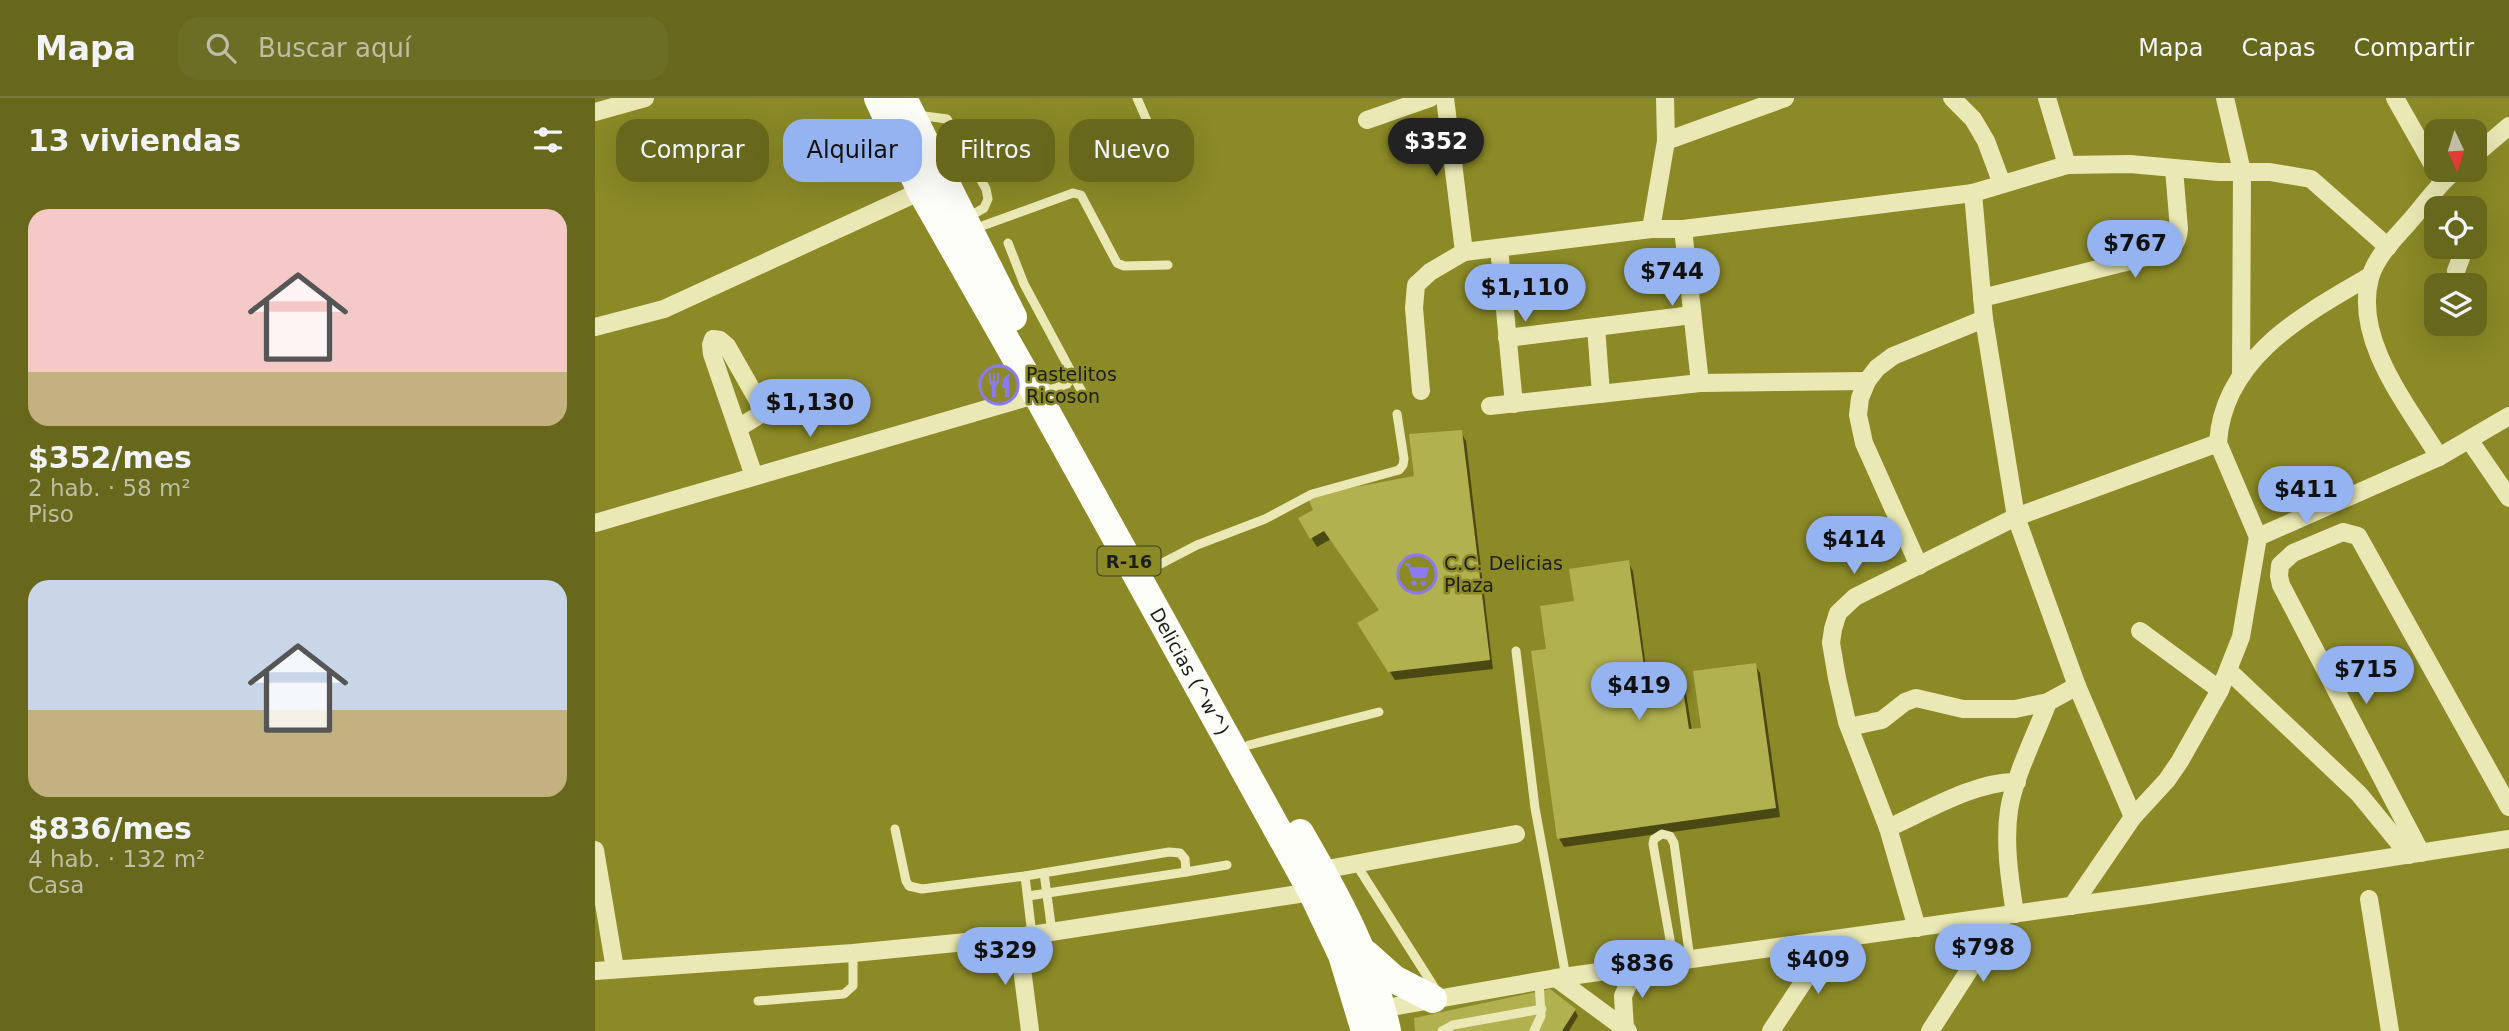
<!DOCTYPE html>
<html lang="es">
<meta charset="utf-8">
<style>
:root{--surface:#68681d;--page:#6d6e26;--text:#f1f3f6;--muted:#bdbea4;--line:#7b7b3b;--accent:#95b2f1}
body{margin:0;font-family:"DejaVu Sans",sans-serif;background:var(--page);color:var(--text);height:100vh;display:flex;flex-direction:column;font-size:26px;white-space:nowrap}
*{box-sizing:border-box;margin:0}
p{font-size:23px;color:var(--muted)}
.icon{flex:none;width:38px;height:38px;fill:none;stroke:currentColor;stroke-width:2;stroke-linecap:round;stroke-linejoin:round}
.map{position:relative;flex:1;overflow:hidden}
.details{display:flex;flex-direction:column;background:var(--surface);width:595px}
.details>*{flex:none}
.guide{position:absolute;left:21px;top:21px;width:665px;height:63px;display:flex;gap:14px}
.needle{width:46px;rotate:176deg}
.buttons{position:absolute;left:1829px;top:21px;display:grid;gap:14px}
.buttons a{display:grid;place-items:center;width:63px;height:63px;border-radius:14px;background:var(--surface);box-shadow:0 7px 28px #0002;font-size:35px}
.price{position:absolute;translate:-50% -60px;padding:0 16px;border-radius:24px;background:var(--accent);color:#111;font-size:23px;line-height:46px;filter:drop-shadow(0 2px 4px #0008)}
.price::after{content:'';position:absolute;left:50%;top:42px;width:21px;height:16px;margin-left:-10px;background:inherit;clip-path:polygon(0 0,100% 0,50% 100%)}
.price.active{background:#222;color:#fff}
ul{padding:0;list-style:none}
li{display:grid;align-content:center;gap:14px;height:371px;padding:0 28px}
li span{display:grid;place-items:center;height:217px;border-radius:21px;color:#555}
li>.icon{margin-inline-start:auto}
span .icon{width:126px;height:126px;fill:#fffc;stroke-width:1}
li b{font-size:30px}
h2{display:flex;justify-content:space-between;align-items:center;height:84px;padding:0 28px;font-size:30px}
.chip{padding:0 24px;border-radius:21px;background:var(--surface);box-shadow:0 7px 28px #0002;font-size:24px;line-height:63px}
.chip.active{background:var(--accent);color:#111}
header{display:flex;align-items:center;gap:42px;box-sizing:border-box;height:98px;padding:0 35px;background:var(--surface);border-bottom:2px solid var(--line)}
header strong{font-size:33px}
nav{display:flex;gap:38px;margin-inline-start:auto;font-size:24px}
.search{width:490px;height:63px;background:var(--page);display:flex;align-items:center;gap:18px;box-sizing:border-box;padding:0 24px;border-radius:21px;color:var(--muted);font-size:26px}
main{display:flex;flex:1;min-height:0}
.map>svg:first-child{display:block}
.shadow{fill:#0007}
.building{fill:#b2b14f}
.lines{fill:none;stroke-linecap:round;stroke-linejoin:round}
.lane{stroke:#eae9b5;stroke-width:9}
.street{stroke:#eae9b5;stroke-width:18}
.primary{stroke:#fefef8;stroke-width:28}
.labels{text-anchor:middle;dominant-baseline:central;stroke-width:5;stroke-linejoin:round;paint-order:stroke}
.shield{fill:#8b8a27;stroke:#3e3e20;stroke-width:2}
.shield-label{font-size:18px;font-weight:bold;fill:#1d1d1d}
.poi-label{font-size:19px;fill:#1d1d1d;stroke:#8b8a27;text-anchor:start}
.street-label{font-size:19px;fill:#1d1d1d;stroke:#8b8a27}
</style>
<header>
<strong>Mapa</strong>
<div class="search"><svg class="icon" aria-label="search" viewBox="0 0 24 24"><circle cx="10" cy="10" r="6"/><path d="M15 15l6 6"/></svg>Buscar aquí</div>
<nav><a>Mapa</a><a>Capas</a><a>Compartir</a></nav>
</header>
<main>
<section class="details">
<h2>13 viviendas<svg class="icon" aria-label="filters" viewBox="0 0 24 24"><path d="M4 7h16M4 17h16"/><circle cx="9" cy="7" r="2"/><circle cx="15" cy="17" r="2"/></svg></h2>
<ul>
<li><span style="background:linear-gradient(#f6c9c9 75%,#c2b280 0)"><svg class="icon" aria-label="home" viewBox="0 0 24 24"><path d="M3 11l9-7 9 7M6 9v11h12V9"/></svg></span><div><b>$352/mes</b><p>2 hab. · 58 m²</p><p>Piso</p></div></li>
<li><span style="background:linear-gradient(#c9d6e8 60%,#c2b280 0)"><svg class="icon" aria-label="home" viewBox="0 0 24 24"><path d="M3 11l9-7 9 7M6 9v11h12V9"/></svg></span><div><b>$836/mes</b><p>4 hab. · 132 m²</p><p>Casa</p></div></li>
</ul>
</section>
<div class="map">
<svg width="1914" height="933" viewBox="0 0 1914 933">
<rect width="100%" height="100%" fill="#8b8a27"/>
<g class="shadow">
<polygon points="866,334 871,343 898,571 800,582 765,526 786,513 736,441 722,449 705,421 821,379"/>
<polygon points="1033,464 1038,473 1053,584 1085,580 1090,589 1097,633 1108,631 1160,567 1165,575 1185,719 969,749 964,740 953,552 981,505"/>
<polygon points="980,912 983,918 974,933 822,933"/>
</g>
<g class="building">
<polygon points="867,332 895,562 793,574 762,525 784,512 729,433 715,441 703,420 718,412 712,398 819,378 814,336"/>
<polygon points="1034,462 1051,583 1086,578 1094,631 1106,630 1098,573 1161,565 1181,710 962,741 936,553 951,551 945,508 979,503 974,471"/>
<polygon points="955,891 981,911 967,933 820,933 819,920"/>
</g>
<g class="lines">
<g class="lane">
<polyline points="542,0 559,39"/>
<polyline points="322,17 352,21 391,91 393,101 389,110 372,120"/>
<polyline points="376,132 478,95 486,97 522,165 529,168 573,167"/>
<polyline points="413,145 429,186 487,294"/>
<polyline points="454,292 472,286 477,278"/>
<polyline points="554,472 602,447 670,421 717,396 804,372 808,367 809,361 802,316"/>
<polyline points="921,553 940,710 971,879"/>
<polyline points="654,647 784,614"/>
<polyline points="300,731 311,783 314,788 327,791 430,778 574,754 585,755 590,761 591,774 433,798"/>
<polyline points="761,766 841,892"/>
<polyline points="591,774 632,767"/>
<polyline points="449,775 457,834"/>
<polyline points="430,778 437,837"/>
<polyline points="1079,864 1058,746 1059,741 1067,736 1075,738 1079,745 1095,861"/>
<polyline points="163,903 249,896 258,888 258,855"/>
<polyline points="847,933 858,927 947,911"/>
<polyline points="939,933 946,918 944,883"/>
</g>
<g class="street">
<polyline points="850,0 869,154"/>
<polyline points="1357,0 1378,21 1391,43 1407,86"/>
<polyline points="1452,0 1472,67"/>
<polyline points="1630,0 1647,73 1646,278"/>
<polyline points="1800,0 1847,83"/>
<polyline points="0,14 50,0"/>
<polyline points="772,22 835,0"/>
<polyline points="1071,43 1190,0"/>
<polyline points="1880,57 1914,28"/>
<polyline points="1378,95 1389,221 1421,419 1482,588 1538,719"/>
<polyline points="1056,131 1071,43 1070,0"/>
<polyline points="1088,131 1105,285"/>
<polyline points="904,150 919,306"/>
<polyline points="1862,187 1861,173 1870,149"/>
<path d="M1387,200L1571,154C1580,147 1583,142 1584,131L1579,71"/>
<polyline points="0,229 69,211 326,93"/>
<polyline points="1001,229 1006,296"/>
<polyline points="912,240 1097,217"/>
<polyline points="826,293 819,210 821,187 835,174 869,154 1056,131 1088,131 1378,95 1472,67 1535,66 1624,74 1675,74 1716,81 1793,149"/>
<polyline points="895,308 1105,285 1272,283"/>
<polyline points="143,330 166,316 166,308 132,248 125,242 118,241 116,247 117,256 159,378"/>
<polyline points="1875,343 1914,400"/>
<path d="M1844,359C1814,309 1758,242 1775,180C1781,158 1801,139 1815,123C1830,106 1843,86 1861,72"/>
<polyline points="0,425 450,294"/>
<path d="M1663,439L1623,345C1628,259 1710,216 1775,178"/>
<polyline points="1324,468 1269,345 1263,317 1265,300 1272,283 1282,270 1298,258 1389,221"/>
<polyline points="1545,533 1625,592"/>
<polyline points="1634,573 1764,696 1814,757"/>
<polyline points="1254,629 1287,622 1310,604 1321,600 1368,611 1420,611 1453,604 1482,588"/>
<path d="M1293,730C1329,714 1383,682 1422,684"/>
<polyline points="0,752 20,871"/>
<polyline points="1826,755 1686,487 1684,478 1685,467 1698,455 1748,434 1763,438 1914,709"/>
<polyline points="727,772 921,736"/>
<polyline points="1774,801 1795,933"/>
<polyline points="1477,808 1538,719 1572,682 1585,663 1625,592 1646,539 1663,439 1844,359 1914,318"/>
<path d="M1420,816C1415,782 1409,747 1414,712C1419,679 1441,636 1453,604"/>
<polyline points="1322,830 1293,730 1252,624 1242,580 1236,545 1238,531 1243,515 1260,499 1421,419 1623,345"/>
<polyline points="423,839 435,933"/>
<polyline points="0,873 258,855 423,839 717,794"/>
<polyline points="961,880 1033,933"/>
<polyline points="779,912 961,880 1553,797 1914,741"/>
<polyline points="1030,931 1028,898 1041,869"/>
<polyline points="1176,933 1236,842"/>
<polyline points="1335,933 1409,818"/>
</g>
<g class="primary">
<path id="s1" d="M283,0L326,93L442,297L717,794L747,857L770,933"/>
<polyline points="308,0 418,219"/>
<path d="M705,735C741,797 777,862 792,933"/>
<polyline points="771,856 799,881 838,901"/>
</g>
</g>
<defs>
<g id="restaurant-ring" transform="scale(2.0125)"><circle r="9.5" fill="#8b8a27" stroke="#8c7af2" stroke-width="1.5"/><path d="M-5-6h1v4h1v-4h1v4h1v-4h1v5L-1.5 .5V6h-2V.5L-5-1ZM5-6V6H3V1.5H1.5Q1.5-4 5-6Z" fill="#8c7af2"/></g>
<g id="supermarket-ring" transform="scale(2.0125)"><circle r="9.5" fill="#8b8a27" stroke="#8c7af2" stroke-width="1.5"/><path d="M-6-5.5h2.5l.6 2H6L4.5 2H-2.5L-4.4-4H-6ZM-1.5 3.2a1.3 1.3 0 1 0 .1 0ZM3 3.2a1.3 1.3 0 1 0 .1 0Z" fill="#8c7af2"/></g>
</defs>
<g fill-rule="evenodd">
<use href="#restaurant-ring" x="404" y="287"/>
<use href="#supermarket-ring" x="822" y="476"/>
</g>
<g class="labels">
<rect class="shield" x="502.5" y="448.5" width="63" height="29" rx="5"/>
<g class="shield-label">
<text x="534" y="463">R-16</text>
</g>
<g class="poi-label">
<text x="431" y="276">Pastelitos<tspan x="431" dy="22">Ricoson</tspan></text>
<text x="849" y="465">C.C. Delicias<tspan x="849" dy="22">Plaza</tspan></text>
</g>
<g class="street-label">
<text stroke="none"><textPath href="#s1" startOffset="653">Delicias (^w^)</textPath></text>
</g>
</g>
</svg>
<div class="buttons">
<a><svg class="needle" viewBox="-14 -14 28 28"><path d="M0-13l5 13h-10z" fill="#e53935"/><path d="M0 13l5-13h-10z" fill="#bdbea4"/></svg></a>
<a><svg class="icon" aria-label="locate" viewBox="0 0 24 24"><circle cx="12" cy="12" r="6"/><path d="M12 2v4M12 18v4M2 12h4M18 12h4"/></svg></a>
<a><svg class="icon" aria-label="layers" viewBox="0 0 24 24"><path d="M12 4l9 5-9 5-9-5zM3 14l9 5 9-5"/></svg></a>
</div>
<b class="price active" style="left:841px;top:80px">$352</b>
<b class="price" style="left:1540px;top:182px">$767</b>
<b class="price" style="left:1077px;top:210px">$744</b>
<b class="price" style="left:930px;top:226px">$1,110</b>
<b class="price" style="left:215px;top:341px">$1,130</b>
<b class="price" style="left:1711px;top:428px">$411</b>
<b class="price" style="left:1259px;top:478px">$414</b>
<b class="price" style="left:1771px;top:608px">$715</b>
<b class="price" style="left:1044px;top:624px">$419</b>
<b class="price" style="left:1388px;top:886px">$798</b>
<b class="price" style="left:410px;top:889px">$329</b>
<b class="price" style="left:1223px;top:898px">$409</b>
<b class="price" style="left:1047px;top:902px">$836</b>
<div class="guide">
<a class="chip">Comprar</a>
<a class="chip active">Alquilar</a>
<a class="chip">Filtros</a>
<a class="chip">Nuevo</a>
</div>
</div>
</main>
